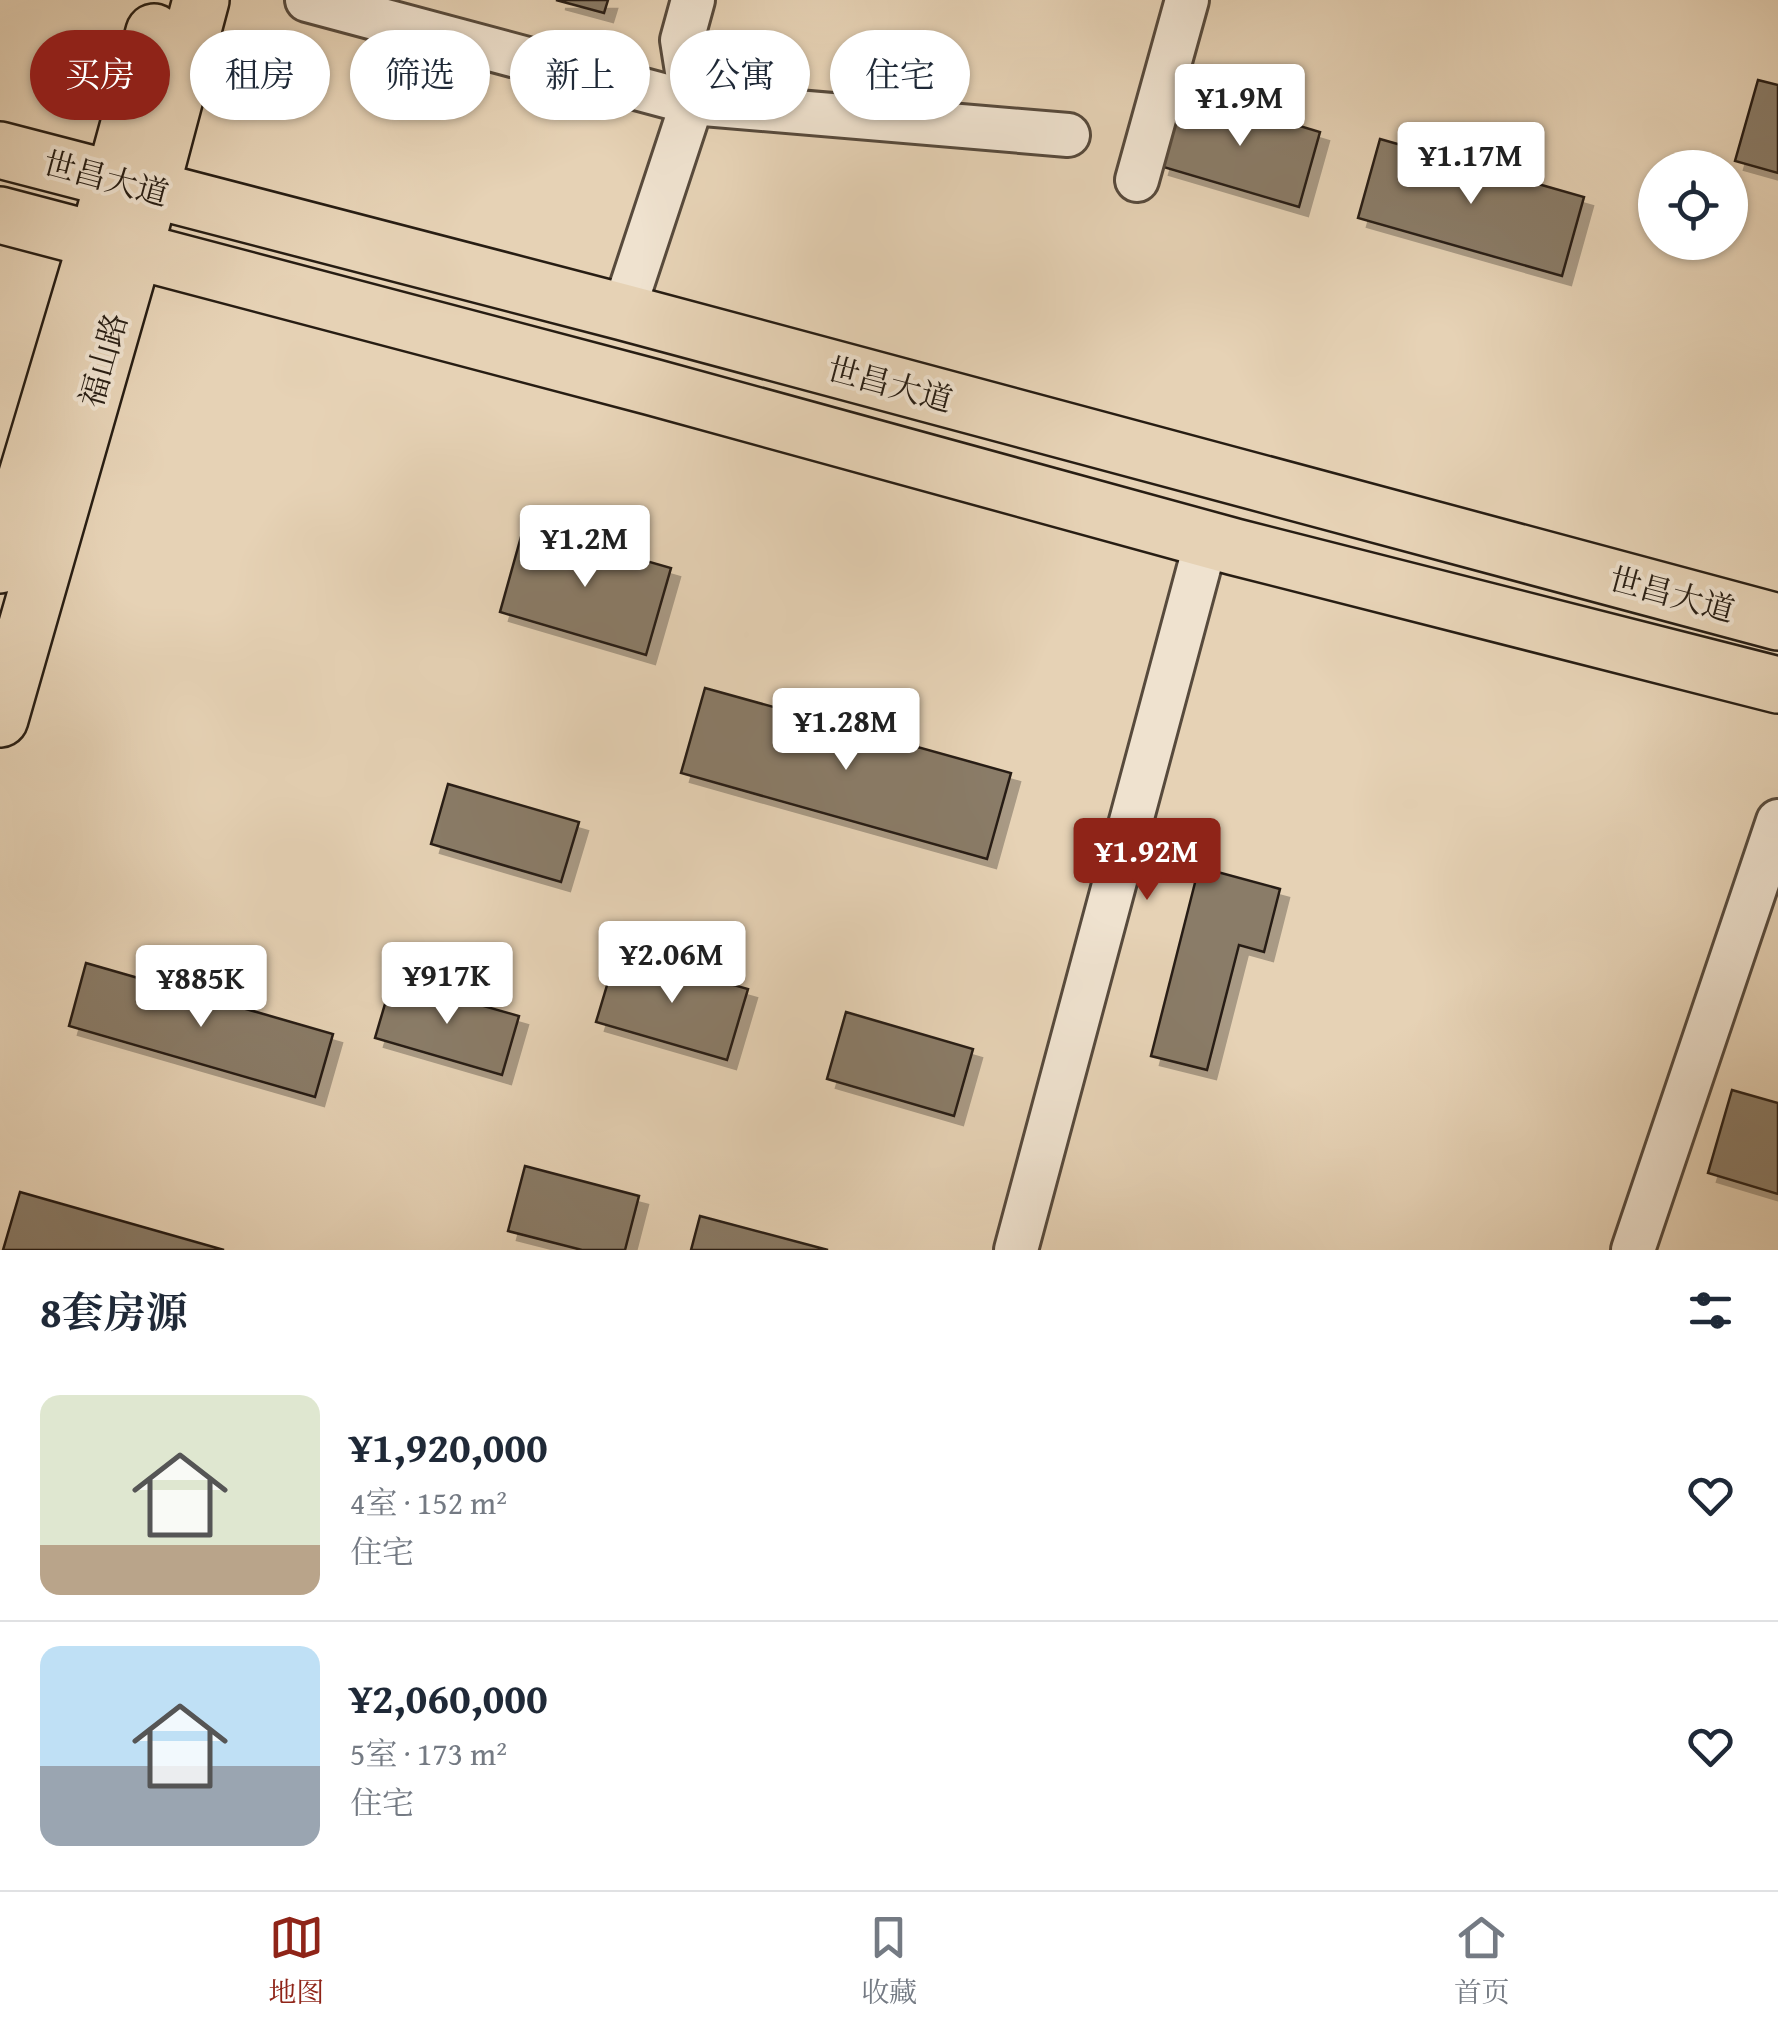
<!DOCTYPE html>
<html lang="zh">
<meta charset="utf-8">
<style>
:root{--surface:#fff;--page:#f6f6f7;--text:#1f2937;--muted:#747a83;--line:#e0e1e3;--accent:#8f2418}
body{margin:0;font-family:"Gentium Book Plus","Noto Serif SC",serif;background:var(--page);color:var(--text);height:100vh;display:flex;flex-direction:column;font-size:38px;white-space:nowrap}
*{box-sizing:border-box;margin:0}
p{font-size:32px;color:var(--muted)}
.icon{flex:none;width:55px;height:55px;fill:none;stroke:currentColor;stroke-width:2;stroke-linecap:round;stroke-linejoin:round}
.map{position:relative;height:1250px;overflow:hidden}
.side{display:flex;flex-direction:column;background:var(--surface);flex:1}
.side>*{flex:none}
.banner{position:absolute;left:30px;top:30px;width:1000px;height:90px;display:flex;gap:20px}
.buttons{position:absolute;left:1638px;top:150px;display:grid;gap:20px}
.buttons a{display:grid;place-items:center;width:110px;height:110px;border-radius:50%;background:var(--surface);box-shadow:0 2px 8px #0004;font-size:50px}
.price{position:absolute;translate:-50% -85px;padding:0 22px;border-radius:10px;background:#fff;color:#222;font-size:32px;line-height:65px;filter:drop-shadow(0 2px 5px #0008)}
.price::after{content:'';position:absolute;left:50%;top:60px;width:30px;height:22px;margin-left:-15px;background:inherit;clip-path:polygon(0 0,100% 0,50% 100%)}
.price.on{background:var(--accent);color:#fff}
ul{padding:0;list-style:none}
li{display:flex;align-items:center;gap:30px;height:250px;padding:0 40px}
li+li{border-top:2px solid var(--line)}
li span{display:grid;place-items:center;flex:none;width:280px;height:200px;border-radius:20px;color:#555}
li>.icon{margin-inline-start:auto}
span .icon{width:120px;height:120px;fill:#fffc;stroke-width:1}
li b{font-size:42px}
h2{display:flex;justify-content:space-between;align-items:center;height:120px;padding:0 40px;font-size:42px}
.chip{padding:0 35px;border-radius:45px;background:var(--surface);box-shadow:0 2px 8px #0004;font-size:35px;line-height:90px}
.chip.on{background:var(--accent);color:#fff}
.tabs{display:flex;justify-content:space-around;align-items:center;height:140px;border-top:2px solid var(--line);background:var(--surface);font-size:28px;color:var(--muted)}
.tabs a{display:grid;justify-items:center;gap:5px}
.tabs .on{color:var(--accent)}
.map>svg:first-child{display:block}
.building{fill:#8a7b67;stroke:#271d13;stroke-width:2.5;filter:url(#shadow)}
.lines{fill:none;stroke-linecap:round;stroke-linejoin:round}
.minor-casing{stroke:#574a3c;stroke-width:48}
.major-casing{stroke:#271d13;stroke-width:60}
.minor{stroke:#efe2cf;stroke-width:42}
.major{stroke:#e6d2b5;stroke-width:55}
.labels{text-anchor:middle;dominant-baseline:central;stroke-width:8;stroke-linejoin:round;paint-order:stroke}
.street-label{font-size:32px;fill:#271d13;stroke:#efe2cf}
</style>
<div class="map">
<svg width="1778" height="1250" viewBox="0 0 1778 1250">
<defs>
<filter id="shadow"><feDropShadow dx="9" dy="9" stdDeviation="0" flood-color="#0004"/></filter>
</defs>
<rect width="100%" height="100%" fill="#e6d2b5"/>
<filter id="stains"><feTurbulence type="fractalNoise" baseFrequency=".002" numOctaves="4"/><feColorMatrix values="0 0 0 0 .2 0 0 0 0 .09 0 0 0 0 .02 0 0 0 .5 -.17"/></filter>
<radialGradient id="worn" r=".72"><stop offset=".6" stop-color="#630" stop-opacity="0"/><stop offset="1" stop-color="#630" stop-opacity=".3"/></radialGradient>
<g class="building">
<polygon points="556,0 608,0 604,13"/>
<polygon points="1758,80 1778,85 1778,173 1735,161"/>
<polygon points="1182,91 1320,132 1299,207 1160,166"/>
<polygon points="1380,139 1584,197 1562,276 1358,218"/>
<polygon points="524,526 671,568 646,655 500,612"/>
<polygon points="705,688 1011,773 987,859 681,773"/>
<polygon points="448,784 579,822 561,882 431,844"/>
<polygon points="1199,867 1280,889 1264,952 1239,945 1207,1070 1151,1056"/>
<polygon points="617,952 748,989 727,1060 596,1022"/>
<polygon points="86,963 333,1034 315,1097 69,1026"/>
<polygon points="392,980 519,1016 502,1075 375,1038"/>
<polygon points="846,1012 973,1049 954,1116 827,1079"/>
<polygon points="1732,1090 1778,1103 1778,1194 1708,1173"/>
<polygon points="525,1166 639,1196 625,1250 582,1250 508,1231"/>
<polygon points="20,1192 224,1250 3,1250"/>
<polygon points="700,1216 828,1250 691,1250"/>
</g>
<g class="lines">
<g class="minor-casing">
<g id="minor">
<polyline points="307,0 692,103 1068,135"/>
<polyline points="1137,180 1187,0"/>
<polyline points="623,312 692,103 682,40 693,0"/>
<polyline points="1016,1250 1207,538"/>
<polyline points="1633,1250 1778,821"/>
</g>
</g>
<g class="major-casing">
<g id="major">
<polyline points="0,150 623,312 1778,622"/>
<polyline points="0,215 652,387 1235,547 1778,685"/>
<polyline points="0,565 97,241 154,32"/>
<polyline points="0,719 134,252 201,0"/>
</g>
</g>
<use href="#minor" class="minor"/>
<use href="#major" class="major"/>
</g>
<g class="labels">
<g class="street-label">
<text transform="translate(106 178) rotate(15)">世昌大道</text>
<text transform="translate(103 360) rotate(-74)">福山路</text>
<text transform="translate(890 384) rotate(15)">世昌大道</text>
<text transform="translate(1672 594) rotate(15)">世昌大道</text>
</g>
</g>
<rect width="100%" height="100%" filter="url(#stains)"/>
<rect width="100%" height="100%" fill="url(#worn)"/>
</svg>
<div class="buttons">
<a><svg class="icon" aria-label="locate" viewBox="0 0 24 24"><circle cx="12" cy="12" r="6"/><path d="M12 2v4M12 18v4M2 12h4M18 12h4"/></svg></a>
</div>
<b class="price" style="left:1240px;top:149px">¥1.9M</b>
<b class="price" style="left:1471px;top:207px">¥1.17M</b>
<b class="price" style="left:585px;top:590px">¥1.2M</b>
<b class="price" style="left:846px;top:773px">¥1.28M</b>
<b class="price on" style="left:1147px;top:903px">¥1.92M</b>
<b class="price" style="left:672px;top:1006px">¥2.06M</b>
<b class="price" style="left:447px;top:1027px">¥917K</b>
<b class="price" style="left:201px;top:1030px">¥885K</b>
<div class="banner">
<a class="chip on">买房</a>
<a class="chip">租房</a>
<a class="chip">筛选</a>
<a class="chip">新上</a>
<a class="chip">公寓</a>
<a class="chip">住宅</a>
</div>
</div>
<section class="side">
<h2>8套房源<svg class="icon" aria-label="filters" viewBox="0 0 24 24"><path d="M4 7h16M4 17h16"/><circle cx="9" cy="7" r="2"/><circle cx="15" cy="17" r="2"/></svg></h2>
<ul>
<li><span style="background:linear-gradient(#dfe7d0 75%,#b9a48a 0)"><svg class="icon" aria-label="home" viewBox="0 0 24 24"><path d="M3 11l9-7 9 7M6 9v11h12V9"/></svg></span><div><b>¥1,920,000</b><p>4室 · 152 m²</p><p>住宅</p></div><svg class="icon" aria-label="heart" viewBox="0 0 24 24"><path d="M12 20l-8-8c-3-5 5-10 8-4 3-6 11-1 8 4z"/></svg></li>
<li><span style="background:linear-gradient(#bfe0f5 60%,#9aa5b1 0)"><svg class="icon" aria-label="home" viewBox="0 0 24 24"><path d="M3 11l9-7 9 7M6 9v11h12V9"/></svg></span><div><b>¥2,060,000</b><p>5室 · 173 m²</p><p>住宅</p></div><svg class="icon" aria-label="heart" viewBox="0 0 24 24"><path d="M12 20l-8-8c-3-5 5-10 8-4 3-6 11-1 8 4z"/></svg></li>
</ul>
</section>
<nav class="tabs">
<a class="on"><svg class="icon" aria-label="map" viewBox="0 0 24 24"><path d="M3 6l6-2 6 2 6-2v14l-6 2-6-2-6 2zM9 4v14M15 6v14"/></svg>地图</a>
<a><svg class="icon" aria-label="saved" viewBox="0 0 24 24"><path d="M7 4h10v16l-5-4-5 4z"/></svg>收藏</a>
<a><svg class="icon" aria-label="home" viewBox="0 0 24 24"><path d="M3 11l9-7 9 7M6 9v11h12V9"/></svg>首页</a>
</nav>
